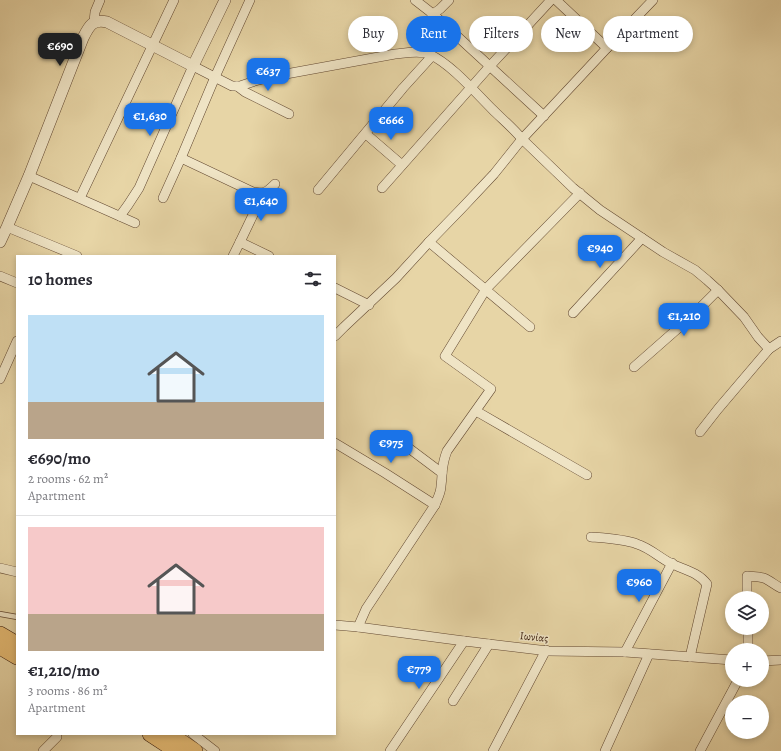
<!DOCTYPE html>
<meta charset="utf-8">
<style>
:root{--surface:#fff;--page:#f7f7f7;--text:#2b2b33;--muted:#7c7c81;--line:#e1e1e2;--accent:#1a73e8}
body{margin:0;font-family:Alegreya,serif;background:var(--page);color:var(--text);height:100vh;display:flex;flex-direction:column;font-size:15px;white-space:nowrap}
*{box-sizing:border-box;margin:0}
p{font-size:13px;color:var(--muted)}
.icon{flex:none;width:22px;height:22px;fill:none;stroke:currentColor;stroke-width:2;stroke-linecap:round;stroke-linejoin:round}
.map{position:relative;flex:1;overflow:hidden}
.drawer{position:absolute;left:16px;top:255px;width:320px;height:480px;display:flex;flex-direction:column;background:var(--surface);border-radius:0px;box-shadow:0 2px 6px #0003}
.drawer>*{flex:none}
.top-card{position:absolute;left:348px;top:16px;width:373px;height:36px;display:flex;gap:8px}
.tools{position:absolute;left:725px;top:591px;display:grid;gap:8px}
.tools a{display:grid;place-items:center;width:44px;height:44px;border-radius:50%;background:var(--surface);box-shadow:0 2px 6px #0003;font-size:20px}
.price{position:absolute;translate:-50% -34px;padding:0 9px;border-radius:8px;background:var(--accent);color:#fff;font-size:13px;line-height:26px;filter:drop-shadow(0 1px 2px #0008)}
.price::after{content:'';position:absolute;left:50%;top:24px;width:12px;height:9px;margin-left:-6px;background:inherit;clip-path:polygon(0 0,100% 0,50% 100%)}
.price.selected{background:#222;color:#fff}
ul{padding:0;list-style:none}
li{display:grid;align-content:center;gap:8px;height:212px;padding:0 12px}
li+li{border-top:1px solid var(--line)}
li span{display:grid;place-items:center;height:124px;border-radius:0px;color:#555}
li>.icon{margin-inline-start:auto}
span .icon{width:72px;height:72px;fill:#fffc;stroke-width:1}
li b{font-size:17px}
h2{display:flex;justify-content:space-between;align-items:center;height:48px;padding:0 12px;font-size:17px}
.pill{padding:0 14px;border-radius:18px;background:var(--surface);box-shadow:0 2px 6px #0003;font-size:14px;line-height:36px}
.pill.selected{background:var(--accent);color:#fff}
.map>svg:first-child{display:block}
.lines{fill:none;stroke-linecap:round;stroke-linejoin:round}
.service-casing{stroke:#624831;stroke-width:6}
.minor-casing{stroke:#624831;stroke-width:10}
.tertiary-casing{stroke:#624831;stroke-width:12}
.trunk-casing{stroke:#35190a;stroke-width:16}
.service{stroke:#efe4c5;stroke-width:4.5}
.minor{stroke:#efe4c5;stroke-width:9}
.tertiary{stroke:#efe4c5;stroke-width:11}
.trunk{stroke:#e4ba73;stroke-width:15}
.labels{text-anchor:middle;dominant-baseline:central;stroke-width:3;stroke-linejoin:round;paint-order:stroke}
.street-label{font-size:11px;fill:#35190a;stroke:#efe4c5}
</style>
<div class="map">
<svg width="781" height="751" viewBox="0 0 781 751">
<rect width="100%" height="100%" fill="#e7d5a6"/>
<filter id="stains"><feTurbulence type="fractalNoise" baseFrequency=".005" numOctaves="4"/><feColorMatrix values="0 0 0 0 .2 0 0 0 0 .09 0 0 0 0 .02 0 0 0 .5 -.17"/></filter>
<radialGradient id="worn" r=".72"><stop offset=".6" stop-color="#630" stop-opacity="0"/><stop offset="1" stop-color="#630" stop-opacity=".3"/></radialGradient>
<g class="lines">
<g class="service-casing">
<polyline id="service" points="0,614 17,617"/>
</g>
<g class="minor-casing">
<g id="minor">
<polyline points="415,0 433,14 544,116"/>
<polyline points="556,0 607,48"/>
<polyline points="94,22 95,12 100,0"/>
<polyline points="428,54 427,29 433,14 440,9 449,0"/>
<polyline points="237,86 245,92 289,114"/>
<polyline points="366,134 402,165"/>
<path d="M181,158L253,192C265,194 267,192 275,184"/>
<polyline points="29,176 135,223"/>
<polyline points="382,188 490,66 551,0"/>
<polyline points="318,190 403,88 432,56"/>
<polyline points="80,198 174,0"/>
<polyline points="163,198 181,158 215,77 250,0"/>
<path d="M120,216L128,205L139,188L193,66L232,86H240L255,81L275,76L395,54C406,53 419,50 429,54C451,64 475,92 492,109C502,119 513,128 522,139L607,48L653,0"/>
<polyline points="7,227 77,256"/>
<polyline points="240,242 263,194"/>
<polyline points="429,242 530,327"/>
<polyline points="233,256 240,242 269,256"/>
<polyline points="0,276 17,283"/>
<polyline points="335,288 369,305"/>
<polyline points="573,313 642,238"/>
<polyline points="335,336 344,327 396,278 429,242 462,208 494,174 522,139 573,188 600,210 663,252 695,270 707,280 718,290 744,317 758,337 769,349 781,341"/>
<polyline points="634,367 692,316 718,290"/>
<polyline points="0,379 17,341"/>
<polyline points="476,411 587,475"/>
<polyline points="700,432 718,409 769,349"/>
<polyline points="391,436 402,443 442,473"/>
<polyline points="335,443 385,473 435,505"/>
<path d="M591,537C604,538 624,539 637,544C650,548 660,558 672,564C685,570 698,572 707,584L690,657"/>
<polyline points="0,568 17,572"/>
<path d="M747,598V576C753,577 760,576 766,579C772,582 776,586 781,588"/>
<polyline points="335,625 358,627 464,641 548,651 625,652 732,660"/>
<path d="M358,627L366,609L435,505C437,499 441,493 441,486C443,471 441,466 447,451L491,389L445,356L486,289L580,193"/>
<polyline points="748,628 748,650"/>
<polyline points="625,652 672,563"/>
<polyline points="762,661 781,660"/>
<polyline points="453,701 489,644"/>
<polyline points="193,734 215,751"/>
<polyline points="43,751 57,737"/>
<polyline points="390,751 464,641"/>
<polyline points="493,751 546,650"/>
<polyline points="605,751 649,654"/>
<polyline points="700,751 738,680"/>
</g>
</g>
<g class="tertiary-casing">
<path id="tertiary" d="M0,242L7,227L29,176L83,38C89,26 92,19 107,22L193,66L225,0"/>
</g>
<g class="trunk-casing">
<g id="trunk">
<polyline points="0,634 17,644"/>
<polyline points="0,647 17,657"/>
<polyline points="150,734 176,751"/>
<polyline points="170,734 195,751"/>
</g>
</g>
<use href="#service" class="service"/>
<use href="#minor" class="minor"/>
<use href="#tertiary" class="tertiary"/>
<use href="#trunk" class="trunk"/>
</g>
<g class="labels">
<g class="street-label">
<text transform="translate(534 637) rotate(6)">Ιωνίας</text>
</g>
</g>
<rect width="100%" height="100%" filter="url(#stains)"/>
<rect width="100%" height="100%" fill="url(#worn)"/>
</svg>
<div class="tools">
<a><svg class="icon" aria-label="layers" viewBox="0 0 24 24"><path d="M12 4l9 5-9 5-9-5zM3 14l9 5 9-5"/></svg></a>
<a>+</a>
<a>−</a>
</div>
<b class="price selected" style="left:60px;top:67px">€690</b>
<b class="price" style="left:268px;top:92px">€637</b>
<b class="price" style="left:150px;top:137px">€1,630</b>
<b class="price" style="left:391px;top:141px">€666</b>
<b class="price" style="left:261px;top:222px">€1,640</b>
<b class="price" style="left:600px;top:269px">€940</b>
<b class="price" style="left:684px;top:337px">€1,210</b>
<b class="price" style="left:391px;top:464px">€975</b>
<b class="price" style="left:639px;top:603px">€960</b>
<b class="price" style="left:419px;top:690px">€779</b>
<div class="top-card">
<a class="pill">Buy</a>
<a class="pill selected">Rent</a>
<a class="pill">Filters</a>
<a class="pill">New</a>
<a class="pill">Apartment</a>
</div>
<section class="drawer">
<h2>10 homes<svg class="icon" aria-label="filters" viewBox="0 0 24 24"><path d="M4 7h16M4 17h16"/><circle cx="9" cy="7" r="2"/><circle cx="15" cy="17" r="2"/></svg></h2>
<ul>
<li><span style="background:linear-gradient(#bfe0f5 70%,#b9a48a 0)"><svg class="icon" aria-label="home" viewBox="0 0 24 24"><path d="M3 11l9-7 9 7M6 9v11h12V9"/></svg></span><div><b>€690/mo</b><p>2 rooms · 62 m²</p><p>Apartment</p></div></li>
<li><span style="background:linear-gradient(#f6c9c9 70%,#b9a48a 0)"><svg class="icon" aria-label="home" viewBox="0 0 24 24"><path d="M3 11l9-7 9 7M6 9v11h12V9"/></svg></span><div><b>€1,210/mo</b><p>3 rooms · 86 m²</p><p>Apartment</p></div></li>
</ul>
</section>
</div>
